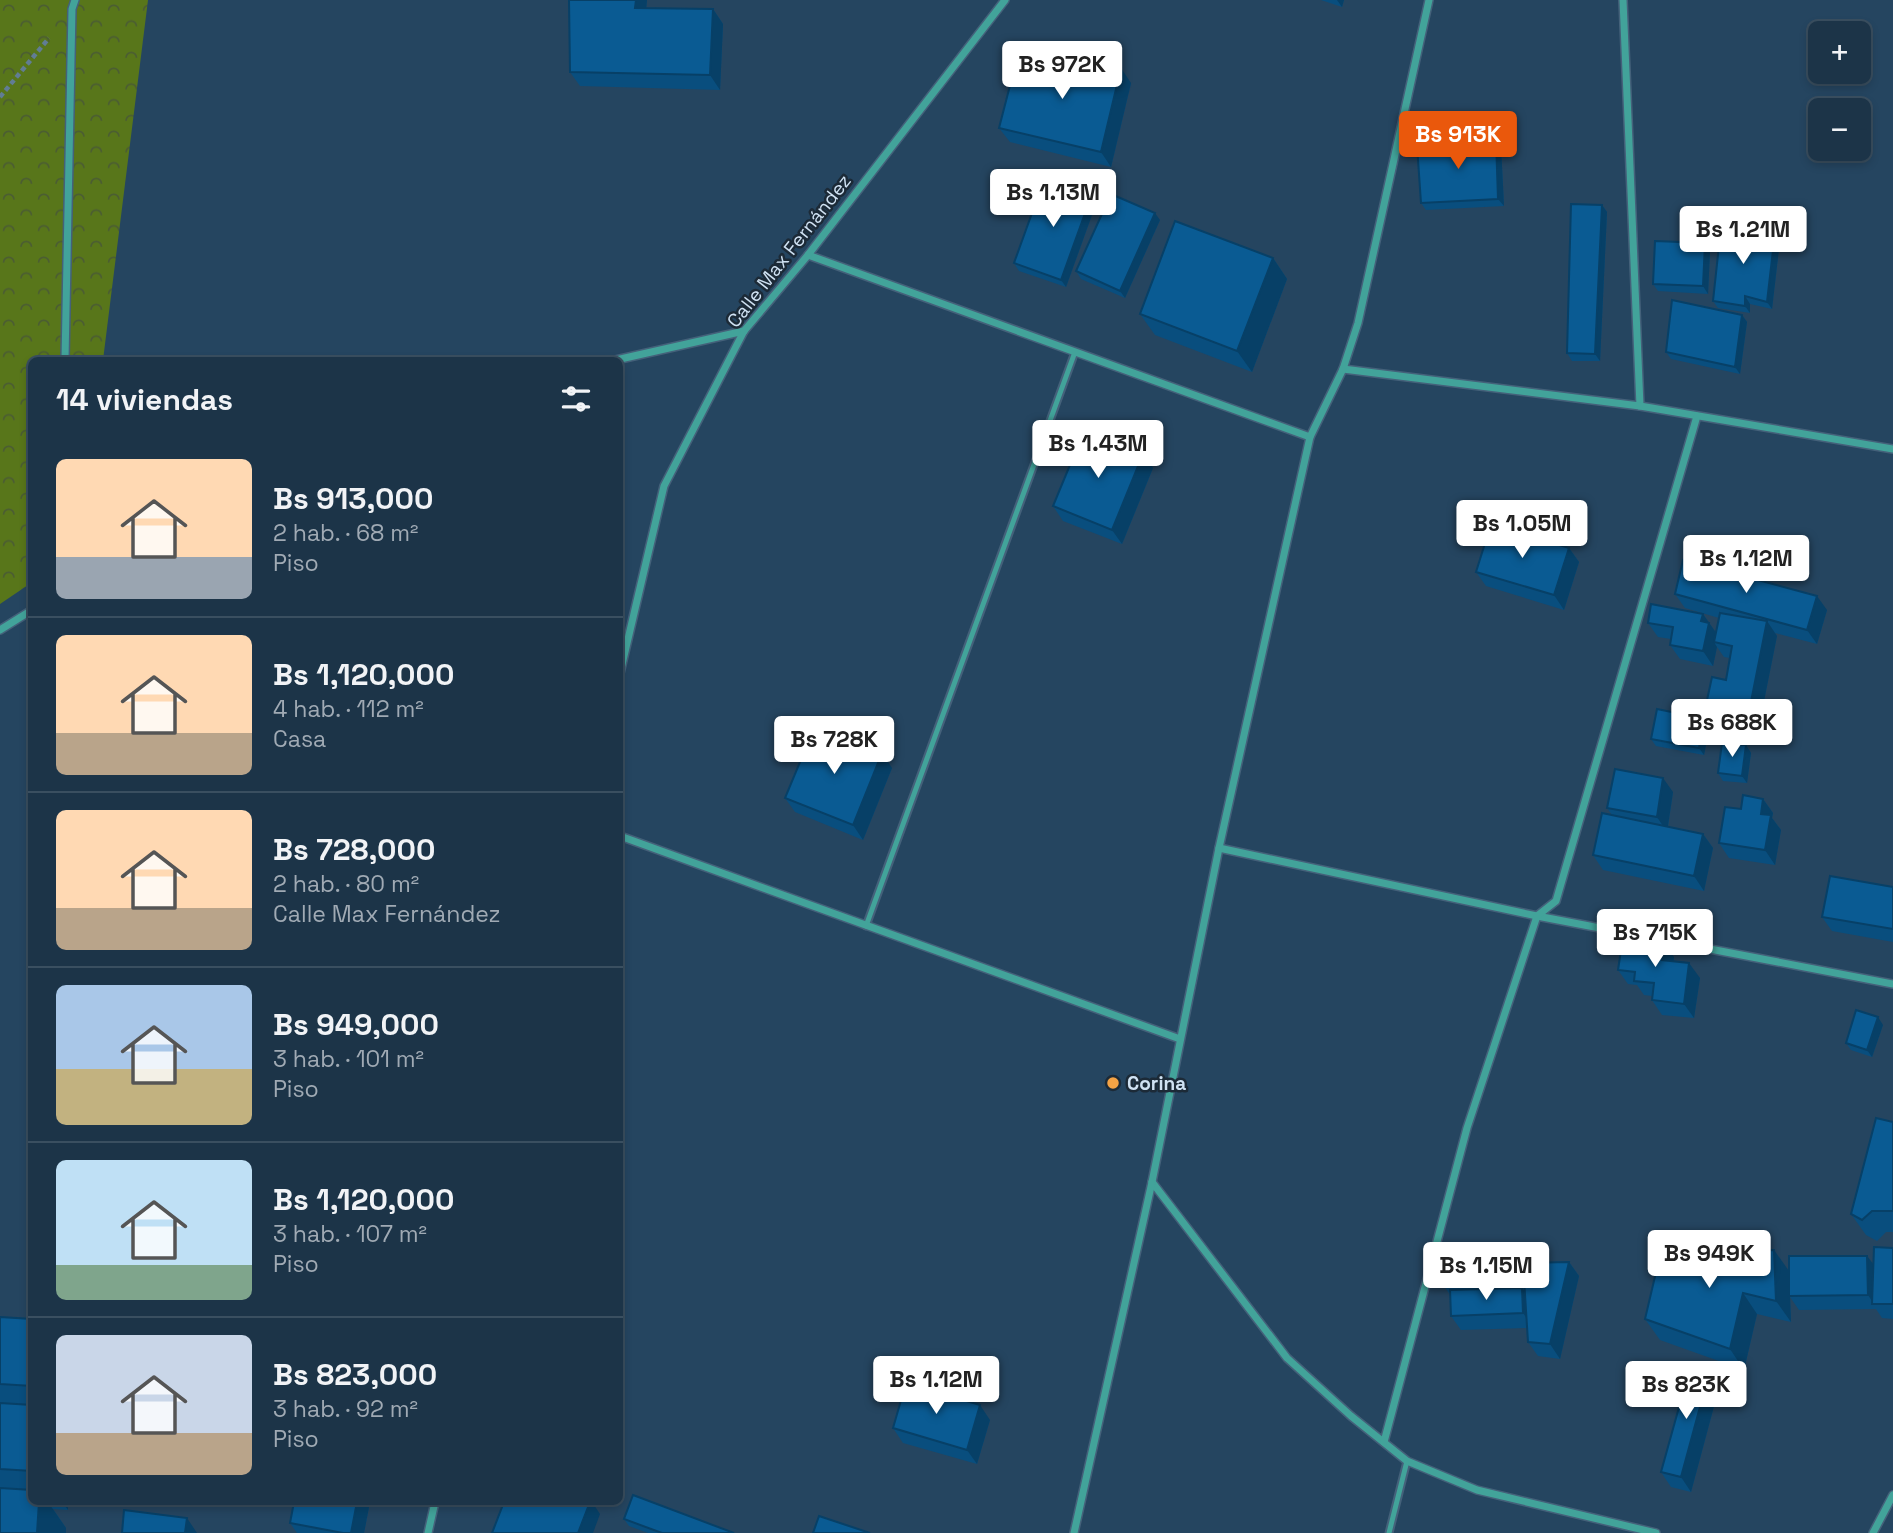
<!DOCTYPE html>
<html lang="es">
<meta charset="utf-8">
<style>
:root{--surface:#1c3448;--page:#293f52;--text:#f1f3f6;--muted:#a0aab4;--line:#3a4f60;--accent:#ea580c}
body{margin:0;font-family:"Space Grotesk",sans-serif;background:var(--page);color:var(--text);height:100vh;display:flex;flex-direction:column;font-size:26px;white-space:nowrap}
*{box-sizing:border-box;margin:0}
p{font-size:23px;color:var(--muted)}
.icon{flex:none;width:38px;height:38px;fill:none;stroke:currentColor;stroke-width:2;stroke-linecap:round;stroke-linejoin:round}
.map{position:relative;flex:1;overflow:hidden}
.side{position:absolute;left:28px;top:357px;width:595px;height:1148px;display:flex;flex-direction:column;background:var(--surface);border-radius:10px;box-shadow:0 4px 10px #0003,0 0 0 2px var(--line)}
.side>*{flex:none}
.buttons{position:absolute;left:1808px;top:21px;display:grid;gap:14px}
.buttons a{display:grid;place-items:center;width:63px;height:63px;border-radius:10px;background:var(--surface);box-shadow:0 4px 10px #0003,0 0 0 2px var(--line);font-size:35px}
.price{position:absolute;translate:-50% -60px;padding:0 16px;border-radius:7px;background:#fff;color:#222;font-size:23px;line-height:46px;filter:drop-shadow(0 2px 4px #0008)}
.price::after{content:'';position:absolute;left:50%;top:42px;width:21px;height:16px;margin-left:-10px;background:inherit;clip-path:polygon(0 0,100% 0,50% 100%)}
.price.active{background:var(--accent);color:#fff}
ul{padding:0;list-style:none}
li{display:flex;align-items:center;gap:21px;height:175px;padding:0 28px}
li+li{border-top:2px solid var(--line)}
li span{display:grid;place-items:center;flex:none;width:196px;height:140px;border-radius:10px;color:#555}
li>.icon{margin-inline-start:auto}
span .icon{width:84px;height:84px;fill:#fffc;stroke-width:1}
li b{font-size:30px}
h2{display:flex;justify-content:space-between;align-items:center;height:84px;padding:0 28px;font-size:30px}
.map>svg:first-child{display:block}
.forest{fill:url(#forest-crowns)}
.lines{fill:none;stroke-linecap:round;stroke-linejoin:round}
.lane-casing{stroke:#44617a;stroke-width:9}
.street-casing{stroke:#44617a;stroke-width:10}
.path{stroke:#617d94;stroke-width:4.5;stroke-dasharray:5 3.5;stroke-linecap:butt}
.lane{stroke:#42a39a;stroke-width:5}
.street{stroke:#42a39a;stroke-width:7}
.wall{fill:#094e7e}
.shaded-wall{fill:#074067}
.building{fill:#0a5b93;stroke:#074067;stroke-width:2}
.poi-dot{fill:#f4a345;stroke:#1c2a37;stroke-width:2.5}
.labels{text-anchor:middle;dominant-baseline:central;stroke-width:5;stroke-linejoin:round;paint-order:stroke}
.street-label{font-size:19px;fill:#d0e2f3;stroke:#1c2a37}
.poi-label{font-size:19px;font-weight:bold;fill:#d0e2f3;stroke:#1c2a37;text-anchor:start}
</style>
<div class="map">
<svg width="1893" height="1533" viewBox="0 0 1893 1533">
<defs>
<pattern id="forest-crowns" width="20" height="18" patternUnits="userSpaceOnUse" patternTransform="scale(1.75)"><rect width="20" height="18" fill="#58761a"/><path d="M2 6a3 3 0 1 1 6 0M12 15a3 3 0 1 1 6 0" fill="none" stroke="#4b5d32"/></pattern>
</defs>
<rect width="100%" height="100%" fill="#254560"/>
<polygon class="forest" points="0,0 148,0 103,360 32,360 31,583 0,604"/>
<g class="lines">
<g class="lane-casing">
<g id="lane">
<polyline points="866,926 1075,352"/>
<polyline points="1389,1533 1407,1461"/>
</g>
</g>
<g class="street-casing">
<g id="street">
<polyline points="1623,0 1640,406"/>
<polyline points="808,255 1310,437"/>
<polyline points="65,360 72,9 75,0"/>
<polyline points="616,360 744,331"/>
<polyline points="1343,369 1640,406 1893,449"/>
<polyline points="0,630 32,610"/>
<polyline points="620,673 664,486 744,331 808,255 1005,0"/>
<polyline points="620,836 1180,1039"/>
<polyline points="1219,848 1537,916 1893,984"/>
<polyline points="1152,1182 1287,1358 1351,1416 1407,1461 1477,1490 1656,1533"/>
<polyline points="1384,1442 1467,1128 1537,916 1556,901 1697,416"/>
<polyline points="428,1533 435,1502"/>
<polyline points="1074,1533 1152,1182 1219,848 1310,437 1343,369 1358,323 1429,0"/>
<polyline points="1873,1533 1893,1495"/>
</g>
</g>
<polyline class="path" points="0,97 49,38"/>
<use href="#lane" class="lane"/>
<use href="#street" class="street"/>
</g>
<g class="wall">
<polygon points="569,0 647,0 646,8 713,9 723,24 720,90 580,86 570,72"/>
<polygon points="1321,0 1344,0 1342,7"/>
<polygon points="1032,74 1131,83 1111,167 1010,142 999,128"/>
<polygon points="1496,139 1501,147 1504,206 1426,210 1421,203"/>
<polygon points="1092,194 1097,201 1066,287 1019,271 1014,263"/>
<polygon points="1602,205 1607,212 1600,361 1572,361 1567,353"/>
<polygon points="1160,220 1125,298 1081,279 1076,271"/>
<polygon points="1780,240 1772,309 1750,304 1750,313 1718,308 1713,301"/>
<polygon points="1705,243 1710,251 1708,294 1658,291 1653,284"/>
<polygon points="1273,258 1287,279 1252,372 1155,335 1140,314"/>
<polygon points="1742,315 1747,322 1740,374 1671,359 1666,352"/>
<polygon points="1143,454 1153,468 1122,544 1063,521 1053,506"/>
<polygon points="1569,548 1579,562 1564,610 1486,586 1476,572"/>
<polygon points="1675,594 1827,610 1817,644 1775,633 1777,636 1757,736 1714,728 1704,714 1726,680 1730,658 1724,657 1717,647 1713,666 1680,659 1670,645 1671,639 1658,637 1648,623 1703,614 1716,633 1719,618 1685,608"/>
<polygon points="1696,717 1701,724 1701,727 1708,735 1704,755 1656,746 1651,739"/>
<polygon points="1746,745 1751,753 1747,783 1723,781 1718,773"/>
<polygon points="892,768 863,840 795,812 785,798"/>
<polygon points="1673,792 1668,827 1703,834 1713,848 1704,891 1603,870 1593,855 1612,815 1607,808"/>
<polygon points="1763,799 1773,813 1772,818 1781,830 1775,865 1729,858 1719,843 1741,809"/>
<polygon points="1893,887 1893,942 1832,931 1822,917"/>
<polygon points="1674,957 1674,961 1700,978 1694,1018 1662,1015 1652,1000 1652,996 1644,995 1637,985 1628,984 1618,970"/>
<polygon points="1883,1025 1872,1057 1851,1050 1846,1043"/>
<polygon points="1893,1122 1893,1232 1886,1232 1877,1241 1866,1235 1851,1214"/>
<polygon points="1893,1248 1893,1319 1882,1318 1876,1309 1799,1310 1790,1297 1791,1322 1757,1314 1744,1370 1660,1340 1645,1319 1789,1271 1873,1264"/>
<polygon points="1531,1261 1531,1263 1569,1262 1579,1276 1560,1359 1538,1356 1528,1342 1527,1328 1461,1330 1451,1316 1451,1296 1441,1282"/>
<polygon points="0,1317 32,1319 32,1502 68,1502 68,1510 53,1509 66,1528 0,1533"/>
<polygon points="1710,1370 1720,1384 1691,1492 1671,1487 1661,1472"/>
<polygon points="990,1420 977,1464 903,1443 893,1428"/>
<polygon points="294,1502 370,1502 364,1533 297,1533 290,1523"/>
<polygon points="624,1519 734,1533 648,1533 629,1526"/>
</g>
<g class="shaded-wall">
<polygon points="636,0 647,0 645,22 635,8"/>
<polygon points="1337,0 1344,0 1342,7"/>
<polygon points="713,9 723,24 720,90 710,75"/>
<polygon points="1121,68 1131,83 1111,167 1101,152"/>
<polygon points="1496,139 1501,147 1504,206 1498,199"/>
<polygon points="1092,194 1097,201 1066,287 1061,280"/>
<polygon points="1602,205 1607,212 1600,361 1595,354"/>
<polygon points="1155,213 1160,220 1125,298 1120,291"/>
<polygon points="1775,233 1780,240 1772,309 1767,302"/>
<polygon points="1705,243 1710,251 1708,294 1703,286"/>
<polygon points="1273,258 1287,279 1252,372 1237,351"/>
<polygon points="1745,296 1750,304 1750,313 1745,306"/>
<polygon points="1742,315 1747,322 1740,374 1735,367"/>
<polygon points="1143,454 1153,468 1122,544 1112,530"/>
<polygon points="1569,548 1579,562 1564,610 1554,595"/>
<polygon points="1817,596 1827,610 1817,644 1807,630"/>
<polygon points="1703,614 1719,637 1714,642 1717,647 1713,666 1703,651 1701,621"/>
<polygon points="1767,621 1777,636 1757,736 1747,722"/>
<polygon points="1696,717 1701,724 1700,733 1695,726"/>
<polygon points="1703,727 1708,735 1704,755 1699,748"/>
<polygon points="1746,745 1751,753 1747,783 1742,776"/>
<polygon points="882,753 892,768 863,840 853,825"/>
<polygon points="1663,778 1673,792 1667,832 1657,817"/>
<polygon points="1763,799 1773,813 1772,818 1781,830 1775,865 1765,850 1761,814"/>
<polygon points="1703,834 1713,848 1704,891 1694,876"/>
<polygon points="1664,942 1674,957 1672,974 1662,960"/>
<polygon points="1689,963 1700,978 1694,1018 1684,1004"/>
<polygon points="1878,1017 1883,1025 1872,1057 1867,1050"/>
<polygon points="1521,1246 1531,1261 1531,1296 1521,1282"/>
<polygon points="1774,1250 1789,1271 1791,1322 1776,1301"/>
<polygon points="1867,1256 1878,1270 1874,1304 1868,1295"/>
<polygon points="1569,1262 1579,1276 1560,1359 1550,1344"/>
<polygon points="1522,1288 1532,1302 1533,1327 1523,1313"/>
<polygon points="1743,1293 1757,1314 1744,1370 1730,1349"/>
<polygon points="1710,1370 1720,1384 1691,1492 1681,1477"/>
<polygon points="980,1405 990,1420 977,1464 967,1450"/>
<polygon points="39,1502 48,1502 66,1528 66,1533 37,1533"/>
<polygon points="62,1502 68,1502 68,1510"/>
<polygon points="357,1502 370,1502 364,1533 351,1533"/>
<polygon points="590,1502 592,1502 600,1514 593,1533 578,1533"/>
<polygon points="187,1518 197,1533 185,1533"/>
</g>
<g class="building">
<polygon points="569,0 636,0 635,8 713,9 710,75 570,72"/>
<polygon points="1038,49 1121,68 1101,152 999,128 1014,70 1032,74"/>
<polygon points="1496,139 1498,199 1421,203 1417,145"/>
<polygon points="1045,177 1092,194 1061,280 1014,263"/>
<polygon points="1111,194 1155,213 1120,291 1076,271"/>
<polygon points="1571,204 1602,205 1595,354 1567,353"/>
<polygon points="1175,221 1273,258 1237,351 1140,314"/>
<polygon points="1721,227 1775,233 1767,302 1745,296 1745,306 1713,301"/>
<polygon points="1655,241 1705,243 1703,286 1653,284"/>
<polygon points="1672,300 1742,315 1735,367 1666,352"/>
<polygon points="1084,431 1143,454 1112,530 1053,506"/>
<polygon points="1491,524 1569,548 1554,595 1476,572"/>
<polygon points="1683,560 1817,596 1807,630 1675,594"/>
<polygon points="1651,604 1703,614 1701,621 1709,623 1703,651 1670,645 1673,627 1648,623"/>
<polygon points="1720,613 1767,621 1747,722 1704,714 1712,677 1726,680 1732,646 1714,642"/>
<polygon points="1657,709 1696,717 1695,726 1703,727 1699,748 1651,739"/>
<polygon points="815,726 882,753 853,825 785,798"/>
<polygon points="1722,743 1746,745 1742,776 1718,773"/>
<polygon points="1615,769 1663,778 1657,817 1607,808"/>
<polygon points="1743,795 1763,799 1761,814 1771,815 1765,850 1719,843 1725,807 1741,809"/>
<polygon points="1602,813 1703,834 1694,876 1593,855"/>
<polygon points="1830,876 1893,887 1893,929 1822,917"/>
<polygon points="1623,937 1664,942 1662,960 1689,963 1684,1004 1652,1000 1654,983 1634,981 1635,972 1618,970"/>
<polygon points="1856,1010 1878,1017 1867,1050 1846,1043"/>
<polygon points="1876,1118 1893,1122 1893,1211 1872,1211 1862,1220 1851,1214"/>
<polygon points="1442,1246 1521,1246 1521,1282 1441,1282"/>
<polygon points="1874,1247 1893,1248 1893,1304 1872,1304"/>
<polygon points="1774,1250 1776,1301 1743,1293 1730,1349 1645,1319 1661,1251"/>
<polygon points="1789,1256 1867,1256 1868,1295 1789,1296"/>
<polygon points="1569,1262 1550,1344 1528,1342 1523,1263"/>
<polygon points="1522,1288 1523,1313 1451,1316 1450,1290"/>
<polygon points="0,1317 32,1319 32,1386 0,1384"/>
<polygon points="1691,1364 1710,1370 1681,1477 1661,1472"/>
<polygon points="906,1383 980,1405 967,1450 893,1428"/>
<polygon points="0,1403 32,1405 32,1471 0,1469"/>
<polygon points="0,1488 32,1490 32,1502 39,1502 37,1533 0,1533"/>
<polygon points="633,1495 734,1533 662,1533 624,1519"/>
<polygon points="294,1502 357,1502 351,1533 343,1533 290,1523"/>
<polygon points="504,1502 590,1502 578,1533 492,1533"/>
<polygon points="124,1510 187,1518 185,1533 122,1533"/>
<polygon points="819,1516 870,1533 813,1533"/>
</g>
<circle class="poi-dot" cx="1113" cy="1083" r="7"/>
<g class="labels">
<g class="street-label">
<text transform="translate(789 251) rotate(-52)">Calle Max Fernández</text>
</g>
<g class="poi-label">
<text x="1127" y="1083">Corina</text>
</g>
</g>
</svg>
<div class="buttons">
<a>+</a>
<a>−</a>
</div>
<b class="price" style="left:1062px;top:101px">Bs 972K</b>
<b class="price active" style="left:1458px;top:171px">Bs 913K</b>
<b class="price" style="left:1053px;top:229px">Bs 1.13M</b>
<b class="price" style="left:1743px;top:266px">Bs 1.21M</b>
<b class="price" style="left:1098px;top:480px">Bs 1.43M</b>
<b class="price" style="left:1522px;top:560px">Bs 1.05M</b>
<b class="price" style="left:1746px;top:595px">Bs 1.12M</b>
<b class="price" style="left:1732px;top:759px">Bs 688K</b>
<b class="price" style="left:834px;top:776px">Bs 728K</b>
<b class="price" style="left:1655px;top:969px">Bs 715K</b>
<b class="price" style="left:1709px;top:1290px">Bs 949K</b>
<b class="price" style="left:1486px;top:1302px">Bs 1.15M</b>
<b class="price" style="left:936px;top:1416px">Bs 1.12M</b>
<b class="price" style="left:1686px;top:1421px">Bs 823K</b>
<section class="side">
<h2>14 viviendas<svg class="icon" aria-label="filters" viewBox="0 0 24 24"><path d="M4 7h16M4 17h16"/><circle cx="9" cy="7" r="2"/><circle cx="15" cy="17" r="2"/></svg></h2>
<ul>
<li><span style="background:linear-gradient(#ffd9b3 70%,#9aa5b1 0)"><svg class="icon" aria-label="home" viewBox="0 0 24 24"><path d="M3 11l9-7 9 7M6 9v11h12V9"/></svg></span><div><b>Bs 913,000</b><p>2 hab. · 68 m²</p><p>Piso</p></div></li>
<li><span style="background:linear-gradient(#ffd9b3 70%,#b9a48a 0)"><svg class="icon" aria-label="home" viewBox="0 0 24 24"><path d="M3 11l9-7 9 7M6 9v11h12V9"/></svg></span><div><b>Bs 1,120,000</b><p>4 hab. · 112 m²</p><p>Casa</p></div></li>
<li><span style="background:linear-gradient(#ffd9b3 70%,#b9a48a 0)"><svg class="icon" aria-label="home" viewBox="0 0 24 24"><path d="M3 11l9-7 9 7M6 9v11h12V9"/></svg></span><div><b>Bs 728,000</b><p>2 hab. · 80 m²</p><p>Calle Max Fernández</p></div></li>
<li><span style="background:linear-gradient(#a9c7e8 60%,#c2b280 0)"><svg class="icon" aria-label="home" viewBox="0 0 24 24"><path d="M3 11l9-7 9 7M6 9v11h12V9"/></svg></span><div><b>Bs 949,000</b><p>3 hab. · 101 m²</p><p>Piso</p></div></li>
<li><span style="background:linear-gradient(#bfe0f5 75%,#7fa58c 0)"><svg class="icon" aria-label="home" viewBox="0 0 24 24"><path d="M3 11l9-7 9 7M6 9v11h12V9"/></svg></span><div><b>Bs 1,120,000</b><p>3 hab. · 107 m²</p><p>Piso</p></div></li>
<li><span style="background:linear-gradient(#c9d6e8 70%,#b9a48a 0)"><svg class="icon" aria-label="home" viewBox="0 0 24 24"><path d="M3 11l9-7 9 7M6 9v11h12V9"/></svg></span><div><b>Bs 823,000</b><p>3 hab. · 92 m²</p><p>Piso</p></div></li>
</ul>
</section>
</div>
